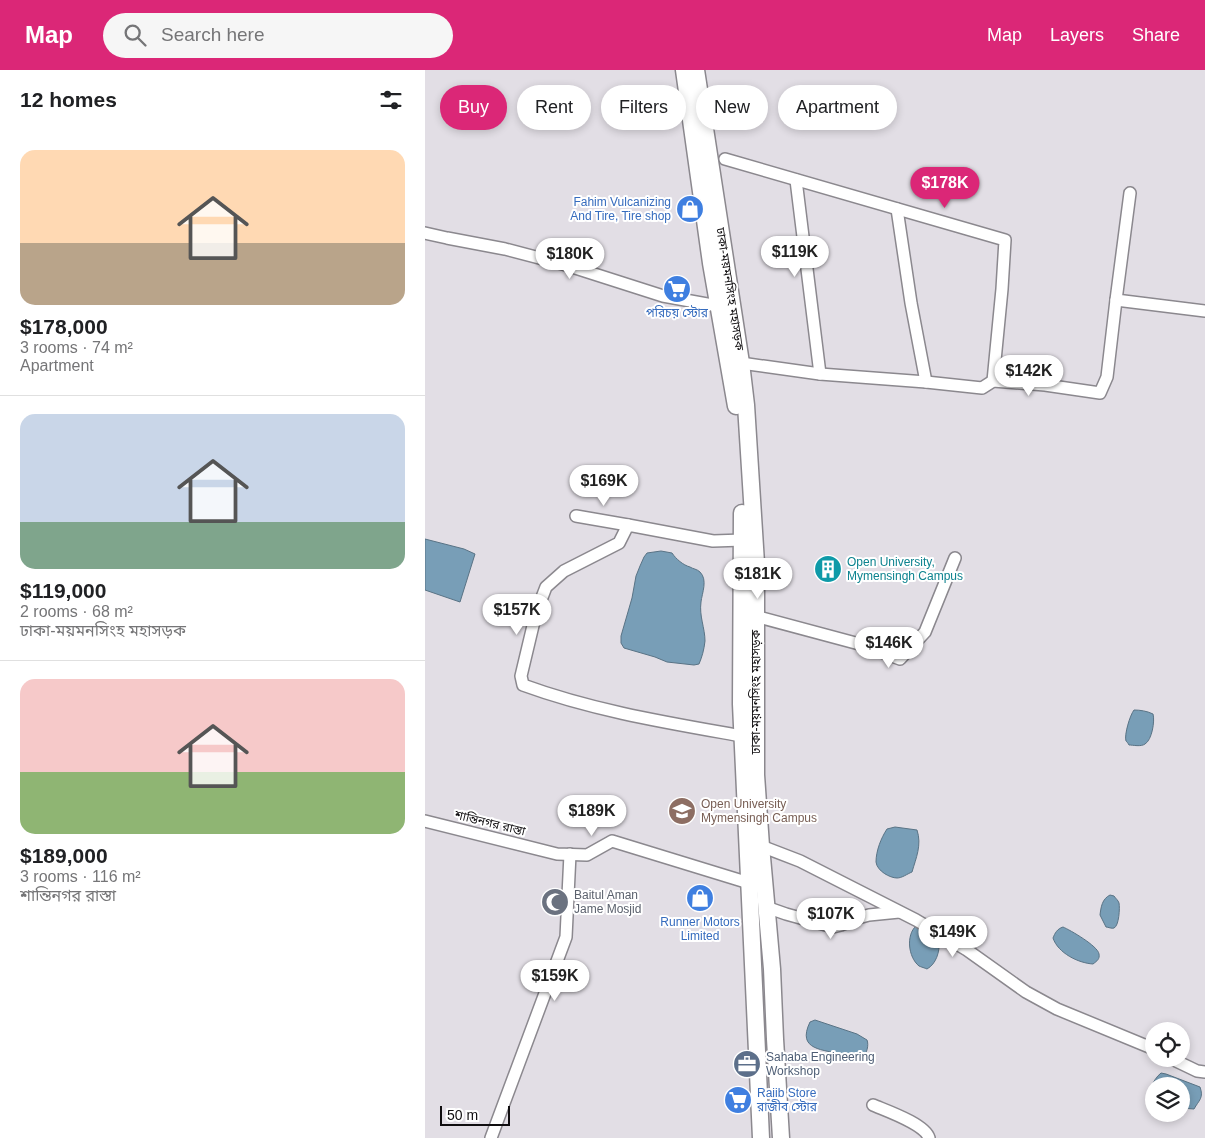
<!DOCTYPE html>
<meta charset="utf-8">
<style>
:root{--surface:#fff;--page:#f6f6f6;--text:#202124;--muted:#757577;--line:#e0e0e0;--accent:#db2777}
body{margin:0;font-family:Arial,"Noto Sans Bengali",sans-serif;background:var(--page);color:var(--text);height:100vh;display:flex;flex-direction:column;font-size:19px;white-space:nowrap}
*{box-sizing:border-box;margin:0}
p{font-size:16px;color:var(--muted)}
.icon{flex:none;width:28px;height:28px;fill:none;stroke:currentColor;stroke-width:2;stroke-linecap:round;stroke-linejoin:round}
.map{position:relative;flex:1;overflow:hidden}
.drawer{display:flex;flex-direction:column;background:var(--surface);width:425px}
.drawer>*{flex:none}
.hud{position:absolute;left:15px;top:15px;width:475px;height:45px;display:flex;gap:10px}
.controls{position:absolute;left:720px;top:952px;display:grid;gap:10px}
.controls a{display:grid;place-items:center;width:45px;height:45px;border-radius:50%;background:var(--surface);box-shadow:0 2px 8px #0003;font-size:25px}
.scale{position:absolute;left:15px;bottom:12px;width:70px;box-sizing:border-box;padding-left:5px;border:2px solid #100e10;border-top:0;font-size:14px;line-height:18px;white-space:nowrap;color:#100e10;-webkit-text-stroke:4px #fff;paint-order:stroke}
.price{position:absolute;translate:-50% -42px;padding:0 11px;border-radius:18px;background:#fff;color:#222;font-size:16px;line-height:32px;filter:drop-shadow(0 1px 2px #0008)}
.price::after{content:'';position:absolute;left:50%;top:30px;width:15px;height:11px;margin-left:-8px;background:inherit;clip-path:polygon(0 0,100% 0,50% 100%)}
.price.active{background:var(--accent);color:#fff}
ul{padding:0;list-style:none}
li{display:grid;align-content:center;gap:10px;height:265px;padding:0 20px}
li+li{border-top:1px solid var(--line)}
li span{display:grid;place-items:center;height:155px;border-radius:15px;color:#555}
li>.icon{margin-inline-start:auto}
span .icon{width:90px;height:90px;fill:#fffc;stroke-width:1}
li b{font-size:21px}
h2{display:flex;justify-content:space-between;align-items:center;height:60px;padding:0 20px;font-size:21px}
.pill{padding:0 18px;border-radius:22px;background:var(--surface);box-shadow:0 2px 8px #0003;font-size:18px;line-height:45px}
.pill.active{background:var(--accent);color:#fff}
header{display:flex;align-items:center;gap:30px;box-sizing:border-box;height:70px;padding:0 25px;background:var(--accent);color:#fff}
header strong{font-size:24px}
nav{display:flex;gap:28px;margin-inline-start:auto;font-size:18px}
.search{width:350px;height:45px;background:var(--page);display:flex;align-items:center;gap:12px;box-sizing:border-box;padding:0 18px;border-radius:28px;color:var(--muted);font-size:19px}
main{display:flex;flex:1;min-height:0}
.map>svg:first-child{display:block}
.water{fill:#789eb7;stroke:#597385}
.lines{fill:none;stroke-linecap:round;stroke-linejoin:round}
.minor-casing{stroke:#8b888e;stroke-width:14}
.secondary-casing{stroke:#8b888e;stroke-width:19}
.minor{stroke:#fff;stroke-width:11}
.secondary{stroke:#fff;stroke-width:16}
.labels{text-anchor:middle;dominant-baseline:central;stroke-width:4;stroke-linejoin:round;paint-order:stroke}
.shop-label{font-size:12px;fill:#366cbe;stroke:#fff}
.street-label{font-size:12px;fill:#100e10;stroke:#fff}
.culture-label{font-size:12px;fill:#0d838f;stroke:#fff;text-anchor:start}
.education-label{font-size:12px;fill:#785e54;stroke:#fff;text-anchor:start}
.worship-label{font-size:12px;fill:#5b616d;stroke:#fff;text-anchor:start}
.service-label{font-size:12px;fill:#4e5e75;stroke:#fff;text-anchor:start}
</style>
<header>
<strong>Map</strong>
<div class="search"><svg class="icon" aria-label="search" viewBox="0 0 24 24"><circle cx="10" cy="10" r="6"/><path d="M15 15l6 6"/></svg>Search here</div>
<nav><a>Map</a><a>Layers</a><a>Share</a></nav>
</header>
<main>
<section class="drawer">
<h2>12 homes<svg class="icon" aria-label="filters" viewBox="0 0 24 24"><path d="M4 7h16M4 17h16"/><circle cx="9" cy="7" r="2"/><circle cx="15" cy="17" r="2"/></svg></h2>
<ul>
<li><span style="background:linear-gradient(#ffd9b3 60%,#b9a48a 0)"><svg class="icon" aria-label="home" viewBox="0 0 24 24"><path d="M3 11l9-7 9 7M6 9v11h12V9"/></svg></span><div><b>$178,000</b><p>3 rooms · 74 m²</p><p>Apartment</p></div></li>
<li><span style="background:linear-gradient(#c9d6e8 70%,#7fa58c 0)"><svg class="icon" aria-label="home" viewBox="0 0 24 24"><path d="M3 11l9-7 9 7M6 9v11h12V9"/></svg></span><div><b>$119,000</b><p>2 rooms · 68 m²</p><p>ঢাকা-ময়মনসিংহ মহাসড়ক</p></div></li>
<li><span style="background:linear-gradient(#f6c9c9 60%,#8fb573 0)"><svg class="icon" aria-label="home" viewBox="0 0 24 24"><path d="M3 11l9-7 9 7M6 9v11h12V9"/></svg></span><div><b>$189,000</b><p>3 rooms · 116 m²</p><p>শান্তিনগর রাস্তা</p></div></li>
</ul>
</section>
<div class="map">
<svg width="780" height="1068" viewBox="0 0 780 1068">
<rect width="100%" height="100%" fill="#e2dee5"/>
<g class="water">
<polygon points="0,469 39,479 50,484 35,532 0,520"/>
<path d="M236,481L247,483C251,489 258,495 265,497C268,499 272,499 275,502C283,510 277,523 276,532C274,546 280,558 280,571C279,580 277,587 274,594L269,595L242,592L230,587L199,578L196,573V566L207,528L211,506L215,496L219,487L222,483Z"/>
<path d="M709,640C715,640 722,641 728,644C730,651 727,670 720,674C716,677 708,675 704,675C703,673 702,672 701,671C699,665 705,645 709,640Z"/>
<path d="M470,757L492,760C497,775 491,788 487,802C482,804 477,808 472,808C465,808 452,801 451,792C451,781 456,768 462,759Z"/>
<path d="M685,825L689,826C691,829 693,830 694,833C695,838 694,856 689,858C687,859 683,857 681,857L675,845C676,837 677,829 685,825Z"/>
<path d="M491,856L510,865L514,871C515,882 511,894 502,899C500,898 496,897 494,896C483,887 481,865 491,856Z"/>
<path d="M638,857C645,860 673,876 674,884C675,889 672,891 668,894C653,893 633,883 628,868C630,863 632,859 638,857Z"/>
<path d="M390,950L432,964L442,970C444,975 442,984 437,988C432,991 423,987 418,985C399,979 371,981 385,952Z"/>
<path d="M736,1003L741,1004L775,1017C779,1028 774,1030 769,1039L756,1038V1016H729V1040L723,1038C721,1027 727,1010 736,1003Z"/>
</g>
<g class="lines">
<g class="minor-casing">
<g id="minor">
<polyline points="300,89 580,170 577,219 568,311"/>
<polyline points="371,110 395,304"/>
<polyline points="472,139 486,233 501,312"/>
<polyline points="0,163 22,168 80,179 141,195 238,226 293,236"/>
<polyline points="691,230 780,241"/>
<polyline points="316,293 395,304 501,312 557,318 568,311 620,315 675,323 682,307 691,230 705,123"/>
<polyline points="151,446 203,455"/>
<polyline points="330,546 438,575 475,589 500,562 530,488"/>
<path d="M317,666C244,653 169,641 98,615L96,606L111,543L121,517L139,501L194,473L203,455L288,471L318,470"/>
<polyline points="0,751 132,784 162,785 187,771 324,813"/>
<polyline points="336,776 375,791 491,850 542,880 601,922 632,939 729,979"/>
<polyline points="341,837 361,844 408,857 416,855 433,848 444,845 474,842"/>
<polyline points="747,989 772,1001 780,1002"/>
<path d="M448,1035C462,1041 500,1054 504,1068"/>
<polyline points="66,1068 141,867 145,784"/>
</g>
</g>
<g class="secondary-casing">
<g id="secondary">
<polyline points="259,0 286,193 311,336"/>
<polyline points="271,0 316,293 321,335 331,493 331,705 336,776 347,899 350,969 356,1068"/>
<polyline points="317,443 316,634 336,1068"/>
</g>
</g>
<use href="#minor" class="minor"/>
<use href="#secondary" class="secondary"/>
</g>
<defs>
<g id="shop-disc" transform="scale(1.4375)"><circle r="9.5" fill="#3f7fe0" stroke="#fff"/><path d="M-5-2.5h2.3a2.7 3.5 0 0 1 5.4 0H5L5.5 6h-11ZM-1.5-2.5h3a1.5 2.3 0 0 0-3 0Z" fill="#fff"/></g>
<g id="supermarket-disc" transform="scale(1.4375)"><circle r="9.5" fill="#3f7fe0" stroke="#fff"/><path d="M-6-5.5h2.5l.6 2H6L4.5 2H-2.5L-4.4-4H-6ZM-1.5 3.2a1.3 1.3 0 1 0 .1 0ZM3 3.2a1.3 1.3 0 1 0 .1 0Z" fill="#fff"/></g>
<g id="building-disc" transform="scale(1.4375)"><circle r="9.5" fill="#0f9aa8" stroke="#fff"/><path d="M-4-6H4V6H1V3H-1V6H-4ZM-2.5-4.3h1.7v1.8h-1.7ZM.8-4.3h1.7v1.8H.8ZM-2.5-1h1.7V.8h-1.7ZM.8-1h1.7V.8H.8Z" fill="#fff"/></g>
<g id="university-disc" transform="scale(1.4375)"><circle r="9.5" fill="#8d6e63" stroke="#fff"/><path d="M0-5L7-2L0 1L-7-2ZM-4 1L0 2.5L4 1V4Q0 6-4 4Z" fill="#fff"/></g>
<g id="mosque-disc" transform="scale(1.4375)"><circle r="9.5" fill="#6b7280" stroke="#fff"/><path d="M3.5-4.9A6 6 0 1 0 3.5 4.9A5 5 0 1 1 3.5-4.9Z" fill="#fff"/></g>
<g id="office-disc" transform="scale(1.4375)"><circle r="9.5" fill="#5c6f8a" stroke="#fff"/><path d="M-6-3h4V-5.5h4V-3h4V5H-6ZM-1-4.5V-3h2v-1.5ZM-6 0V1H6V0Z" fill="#fff"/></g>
</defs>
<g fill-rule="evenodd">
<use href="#shop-disc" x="265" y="139"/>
<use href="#supermarket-disc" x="252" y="219"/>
<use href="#building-disc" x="403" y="499"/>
<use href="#university-disc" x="257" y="741"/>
<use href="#shop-disc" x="275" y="828"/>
<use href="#mosque-disc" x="130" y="832"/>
<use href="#office-disc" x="322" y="994"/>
<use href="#supermarket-disc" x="313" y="1030"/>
</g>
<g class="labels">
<g class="shop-label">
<text x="246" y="132" text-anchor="end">Fahim Vulcanizing<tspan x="246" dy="14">And Tire, Tire shop</tspan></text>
<text x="252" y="243">পরিচয় স্টোর</text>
<text x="275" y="852">Runner Motors<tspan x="275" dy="14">Limited</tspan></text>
<text x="332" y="1023" text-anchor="start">Rajib Store<tspan x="332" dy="14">রাজীব স্টোর</tspan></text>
</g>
<g class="street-label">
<text transform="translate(305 219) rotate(81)">ঢাকা-ময়মনসিংহ মহাসড়ক</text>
<text transform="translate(331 622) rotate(-90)">ঢাকা-ময়মনসিংহ মহাসড়ক</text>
<text transform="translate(65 753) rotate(14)">শান্তিনগর রাস্তা</text>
</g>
<g class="culture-label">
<text x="422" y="492">Open University,<tspan x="422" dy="14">Mymensingh Campus</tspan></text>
</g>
<g class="education-label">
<text x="276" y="734">Open University<tspan x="276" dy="14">Mymensingh Campus</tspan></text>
</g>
<g class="worship-label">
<text x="149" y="825">Baitul Aman<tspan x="149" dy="14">Jame Mosjid</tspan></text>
</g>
<g class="service-label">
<text x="341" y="987">Sahaba Engineering<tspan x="341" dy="14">Workshop</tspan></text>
</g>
</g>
</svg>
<div class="controls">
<a><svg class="icon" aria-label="locate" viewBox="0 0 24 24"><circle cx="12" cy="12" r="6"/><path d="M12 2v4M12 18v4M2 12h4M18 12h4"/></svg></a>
<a><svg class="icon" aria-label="layers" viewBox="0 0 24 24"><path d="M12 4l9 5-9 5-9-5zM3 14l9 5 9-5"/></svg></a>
</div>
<div class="scale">50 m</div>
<b class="price active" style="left:520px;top:139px">$178K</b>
<b class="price" style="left:370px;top:208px">$119K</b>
<b class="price" style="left:145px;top:210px">$180K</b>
<b class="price" style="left:604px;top:327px">$142K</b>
<b class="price" style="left:179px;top:437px">$169K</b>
<b class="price" style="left:333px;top:530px">$181K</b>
<b class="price" style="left:92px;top:566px">$157K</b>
<b class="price" style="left:464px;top:599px">$146K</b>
<b class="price" style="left:167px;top:767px">$189K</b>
<b class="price" style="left:406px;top:870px">$107K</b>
<b class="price" style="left:528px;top:888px">$149K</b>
<b class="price" style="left:130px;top:932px">$159K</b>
<div class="hud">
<a class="pill active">Buy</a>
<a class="pill">Rent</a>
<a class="pill">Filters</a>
<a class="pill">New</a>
<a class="pill">Apartment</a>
</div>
</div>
</main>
